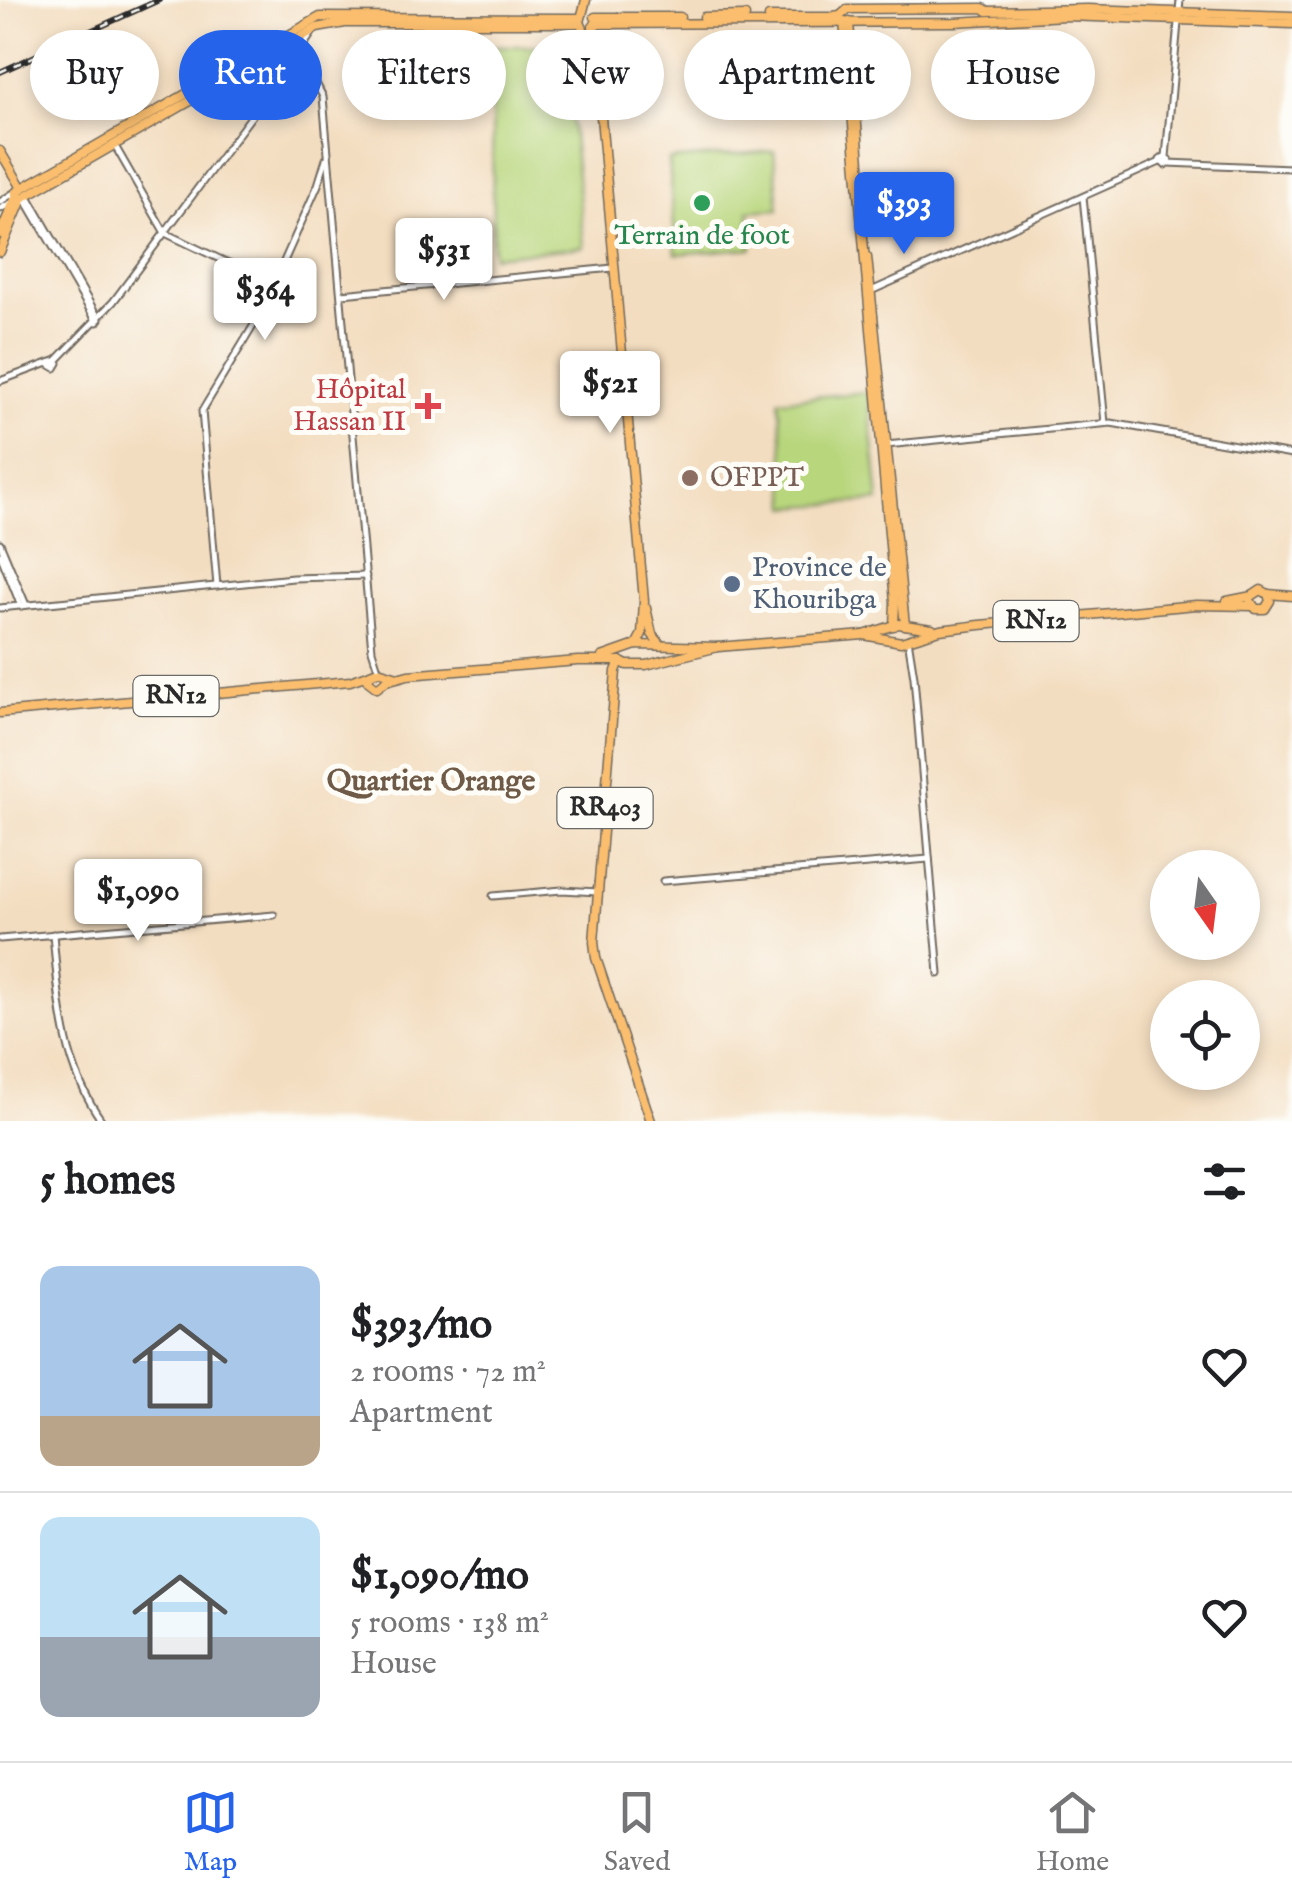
<!DOCTYPE html>
<meta charset="utf-8">
<style>
:root{--surface:#fff;--page:#f2f2f2;--text:#202124;--muted:#757577;--line:#e0e0e0;--accent:#2563eb}
body{margin:0;font-family:"IM FELL English",serif;background:var(--page);color:var(--text);height:100vh;display:flex;flex-direction:column;font-size:38px;white-space:nowrap}
*{box-sizing:border-box;margin:0}
p{font-size:32px;color:var(--muted)}
.icon{flex:none;width:55px;height:55px;fill:none;stroke:currentColor;stroke-width:2;stroke-linecap:round;stroke-linejoin:round}
.map{position:relative;height:1121px;overflow:hidden}
.side{display:flex;flex-direction:column;background:var(--surface);flex:1}
.side>*{flex:none}
.guide{position:absolute;left:30px;top:30px;width:1232px;height:90px;display:flex;gap:20px}
.needle{width:65px;rotate:166deg}
.tools{position:absolute;left:1150px;top:850px;display:grid;gap:20px}
.tools a{display:grid;place-items:center;width:110px;height:110px;border-radius:50%;background:var(--surface);box-shadow:0 5px 15px #0003;font-size:50px}
.price{position:absolute;translate:-50% -85px;padding:0 22px;border-radius:10px;background:#fff;color:#222;font-size:32px;line-height:65px;filter:drop-shadow(0 2px 5px #0008)}
.price::after{content:'';position:absolute;left:50%;top:60px;width:30px;height:22px;margin-left:-15px;background:inherit;clip-path:polygon(0 0,100% 0,50% 100%)}
.price.current{background:var(--accent);color:#fff}
ul{padding:0;list-style:none}
li{display:flex;align-items:center;gap:30px;height:250px;padding:0 40px}
li+li{border-top:2px solid var(--line)}
li span{display:grid;place-items:center;flex:none;width:280px;height:200px;border-radius:20px;color:#555}
li>.icon{margin-inline-start:auto}
span .icon{width:120px;height:120px;fill:#fffc;stroke-width:1}
li b{font-size:42px}
h2{display:flex;justify-content:space-between;align-items:center;height:120px;padding:0 40px;font-size:42px}
.pill{padding:0 35px;border-radius:45px;background:var(--surface);box-shadow:0 5px 15px #0003;font-size:35px;line-height:90px}
.pill.current{background:var(--accent);color:#fff}
.tab-bar{display:flex;justify-content:space-around;align-items:center;height:140px;border-top:2px solid var(--line);background:var(--surface);font-size:28px;color:var(--muted)}
.tab-bar a{display:grid;justify-items:center;gap:5px}
.tab-bar .current{color:var(--accent)}
.map>svg:first-child{display:block}
.green{fill:#b8d67c;stroke:#728054;stroke-width:2.5}
.lines{fill:none;stroke-linecap:round;stroke-linejoin:round}
.minor-casing{stroke:#71695f;stroke-width:9}
.major-casing{stroke:#71695f;stroke-width:11}
.minor{stroke:#fff;stroke-width:5}
.major{stroke:#fabe6e;stroke-width:8}
.rail-casing{stroke:#2b2b2b;stroke-width:6}
.rail{stroke:#fdfcf7;stroke-width:2.5;stroke-dasharray:8;stroke-linecap:butt}
.leisure-dot{fill:#2e9e5b;stroke:#fdfcf7;stroke-width:4}
.health-dot{fill:#e0444e;stroke:#fdfcf7;stroke-width:4}
.education-dot{fill:#8d6e63;stroke:#fdfcf7;stroke-width:4}
.service-dot{fill:#5c6f8a;stroke:#fdfcf7;stroke-width:4}
.labels{text-anchor:middle;dominant-baseline:central;stroke-width:10;stroke-linejoin:round;paint-order:stroke}
.shield{fill:#fdfcf7;stroke:#6a6a68;stroke-width:2.5}
.shield-label{font-size:25px;font-weight:bold;fill:#2b2b2b}
.leisure-label{font-size:28px;fill:#27864d;stroke:#fdfcf7}
.health-label{font-size:28px;fill:#be3a42;stroke:#fdfcf7;text-anchor:end}
.education-label{font-size:28px;fill:#785e54;stroke:#fdfcf7;text-anchor:start}
.service-label{font-size:28px;fill:#4e5e75;stroke:#fdfcf7;text-anchor:start}
.neighbourhood-label{font-size:30px;font-weight:bold;fill:#6e5a46;stroke:#fdfcf7}
</style>
<div class="map">
<svg width="1292" height="1121" viewBox="0 0 1292 1121">
<rect width="100%" height="100%" fill="#fdfcf7"/>
<filter id="ink" filterUnits="userSpaceOnUse"><feTurbulence type="fractalNoise" baseFrequency=".01" numOctaves="2"/><feDisplacementMap in="SourceGraphic" scale="20" xChannelSelector="R" yChannelSelector="G"/><feConvolveMatrix kernelMatrix="1 2 1 2 8 2 1 2 1" color-interpolation-filters="sRGB"/></filter>
<filter id="wash" filterUnits="userSpaceOnUse"><feTurbulence type="fractalNoise" baseFrequency=".0048" numOctaves="4" result="noise"/><feDisplacementMap in="SourceGraphic" scale="40" xChannelSelector="R" yChannelSelector="G"/><feGaussianBlur stdDeviation="2.25" result="paint"/><feColorMatrix in="noise" values="0 0 0 0 0 0 0 0 0 0 0 0 0 0 0 0 0 1.4 0 .05"/><feComposite in="paint" operator="in"/></filter>
<g filter="url(#wash)">
<rect width="100%" height="100%" fill="#f3ddc0"/>
<g class="green">
<polygon points="492,46 558,46 565,55 584,247 493,256"/>
<polygon points="774,151 779,209 749,211 752,248 676,254 669,160"/>
<polygon points="868,392 879,501 788,507 779,400"/>
</g>
</g>
<g filter="url(#ink)">
<g class="lines">
<g class="minor-casing">
<g id="minor">
<polyline points="312,33 300,51 323,97 372,650 379,672"/>
<polyline points="115,146 165,233 226,262 276,280"/>
<polygon points="1164,157 1169,160 1165,165 1160,160"/>
<polyline points="1166,157 1180,0"/>
<polyline points="1168,163 1292,168"/>
<polyline points="28,196 99,319"/>
<polyline points="24,197 97,322"/>
<polyline points="1083,197 1105,423"/>
<polyline points="0,202 15,192"/>
<polyline points="0,209 15,201"/>
<polyline points="871,291 1160,162"/>
<polyline points="342,294 613,268"/>
<polygon points="54,361 58,363 55,368 50,365"/>
<polyline points="56,361 113,302 300,51"/>
<polyline points="0,381 51,362"/>
<polyline points="886,445 1111,423 1292,455"/>
<polyline points="0,543 26,605"/>
<polyline points="0,554 21,606"/>
<polyline points="217,586 202,411 261,313 318,185 326,159"/>
<polyline points="0,608 293,578 366,576"/>
<polyline points="908,639 914,677 939,974"/>
<polyline points="663,881 929,859"/>
<polyline points="493,896 562,890 598,892"/>
<path d="M53,934C59,1000 62,1065 102,1121"/>
<polyline points="0,939 274,915"/>
</g>
</g>
<g class="major-casing">
<g id="major">
<polyline points="586,0 580,22 590,44"/>
<polyline points="988,11 1087,9 1292,16"/>
<polyline points="595,17 680,17"/>
<polyline points="704,17 745,16"/>
<polyline points="769,17 832,17 840,16 848,9 983,8 988,11"/>
<polyline points="844,22 895,602 894,626"/>
<polyline points="849,22 865,228"/>
<polyline points="595,24 954,22 1066,16 1292,24"/>
<polyline points="593,27 644,601 642,634 636,645"/>
<polyline points="0,151 22,188"/>
<polyline points="16,193 19,198 24,197 317,28 345,23 580,23"/>
<polyline points="0,234 19,190 320,17 580,18"/>
<polyline points="0,252 23,197"/>
<polyline points="867,257 905,625"/>
<polyline points="1227,601 1252,596 1261,590 1268,594 1292,596"/>
<polyline points="1251,602 1256,609 1265,609 1270,601 1268,594"/>
<polyline points="646,608 652,634 661,645"/>
<polyline points="864,635 901,642 940,630 980,625 1196,605 1252,606"/>
<polyline points="602,657 636,645 718,647 864,635 898,624 932,629"/>
<polyline points="620,661 616,671 594,942 596,958 651,1121"/>
<polyline points="398,677 378,671 370,674 368,681 377,688 386,681 408,675 578,661 619,661 627,665 646,665 718,647"/>
<polyline points="0,713 350,681 368,675"/>
</g>
</g>
<use href="#minor" class="minor"/>
<use href="#major" class="major"/>
<g class="rail-casing">
<polyline id="rail" points="0,72 159,0"/>
</g>
<use href="#rail" class="rail"/>
</g>
</g>
<circle class="leisure-dot" cx="702" cy="203" r="10"/>
<path class="health-dot" d="M423 391h10v10h10v10h-10v10h-10v-10h-10v-10h10z"/>
<circle class="education-dot" cx="690" cy="478" r="10"/>
<circle class="service-dot" cx="732" cy="584" r="10"/>
<g class="labels">
<g class="shield">
<rect x="993.5" y="601" width="85" height="40" rx="8"/>
<rect x="133.5" y="676" width="85" height="40" rx="8"/>
<rect x="557.5" y="788" width="95" height="40" rx="8"/>
</g>
<g class="shield-label">
<text x="1036" y="621">RN12</text>
<text x="176" y="696">RN12</text>
<text x="605" y="808">RR403</text>
</g>
<g class="leisure-label">
<text x="702" y="236">Terrain de foot</text>
</g>
<g class="health-label">
<text x="406" y="390">Hôpital<tspan x="406" dy="32">Hassan II</tspan></text>
</g>
<g class="education-label">
<text x="710" y="478">OFPPT</text>
</g>
<g class="service-label">
<text x="752" y="568">Province de<tspan x="752" dy="32">Khouribga</tspan></text>
</g>
<g class="neighbourhood-label">
<text x="431" y="782">Quartier Orange</text>
</g>
</g>
</svg>
<div class="tools">
<a><svg class="needle" viewBox="-14 -14 28 28"><path d="M0-13l5 13h-10z" fill="#e53935"/><path d="M0 13l5-13h-10z" fill="#757577"/></svg></a>
<a><svg class="icon" aria-label="locate" viewBox="0 0 24 24"><circle cx="12" cy="12" r="6"/><path d="M12 2v4M12 18v4M2 12h4M18 12h4"/></svg></a>
</div>
<b class="price current" style="left:904px;top:257px">$393</b>
<b class="price" style="left:444px;top:303px">$531</b>
<b class="price" style="left:265px;top:343px">$364</b>
<b class="price" style="left:610px;top:436px">$521</b>
<b class="price" style="left:138px;top:944px">$1,090</b>
<div class="guide">
<a class="pill">Buy</a>
<a class="pill current">Rent</a>
<a class="pill">Filters</a>
<a class="pill">New</a>
<a class="pill">Apartment</a>
<a class="pill">House</a>
</div>
</div>
<section class="side">
<h2>5 homes<svg class="icon" aria-label="filters" viewBox="0 0 24 24"><path d="M4 7h16M4 17h16"/><circle cx="9" cy="7" r="2"/><circle cx="15" cy="17" r="2"/></svg></h2>
<ul>
<li><span style="background:linear-gradient(#a9c7e8 75%,#b9a48a 0)"><svg class="icon" aria-label="home" viewBox="0 0 24 24"><path d="M3 11l9-7 9 7M6 9v11h12V9"/></svg></span><div><b>$393/mo</b><p>2 rooms · 72 m²</p><p>Apartment</p></div><svg class="icon" aria-label="heart" viewBox="0 0 24 24"><path d="M12 20l-8-8c-3-5 5-10 8-4 3-6 11-1 8 4z"/></svg></li>
<li><span style="background:linear-gradient(#bfe0f5 60%,#9aa5b1 0)"><svg class="icon" aria-label="home" viewBox="0 0 24 24"><path d="M3 11l9-7 9 7M6 9v11h12V9"/></svg></span><div><b>$1,090/mo</b><p>5 rooms · 138 m²</p><p>House</p></div><svg class="icon" aria-label="heart" viewBox="0 0 24 24"><path d="M12 20l-8-8c-3-5 5-10 8-4 3-6 11-1 8 4z"/></svg></li>
</ul>
</section>
<nav class="tab-bar">
<a class="current"><svg class="icon" aria-label="map" viewBox="0 0 24 24"><path d="M3 6l6-2 6 2 6-2v14l-6 2-6-2-6 2zM9 4v14M15 6v14"/></svg>Map</a>
<a><svg class="icon" aria-label="saved" viewBox="0 0 24 24"><path d="M7 4h10v16l-5-4-5 4z"/></svg>Saved</a>
<a><svg class="icon" aria-label="home" viewBox="0 0 24 24"><path d="M3 11l9-7 9 7M6 9v11h12V9"/></svg>Home</a>
</nav>
